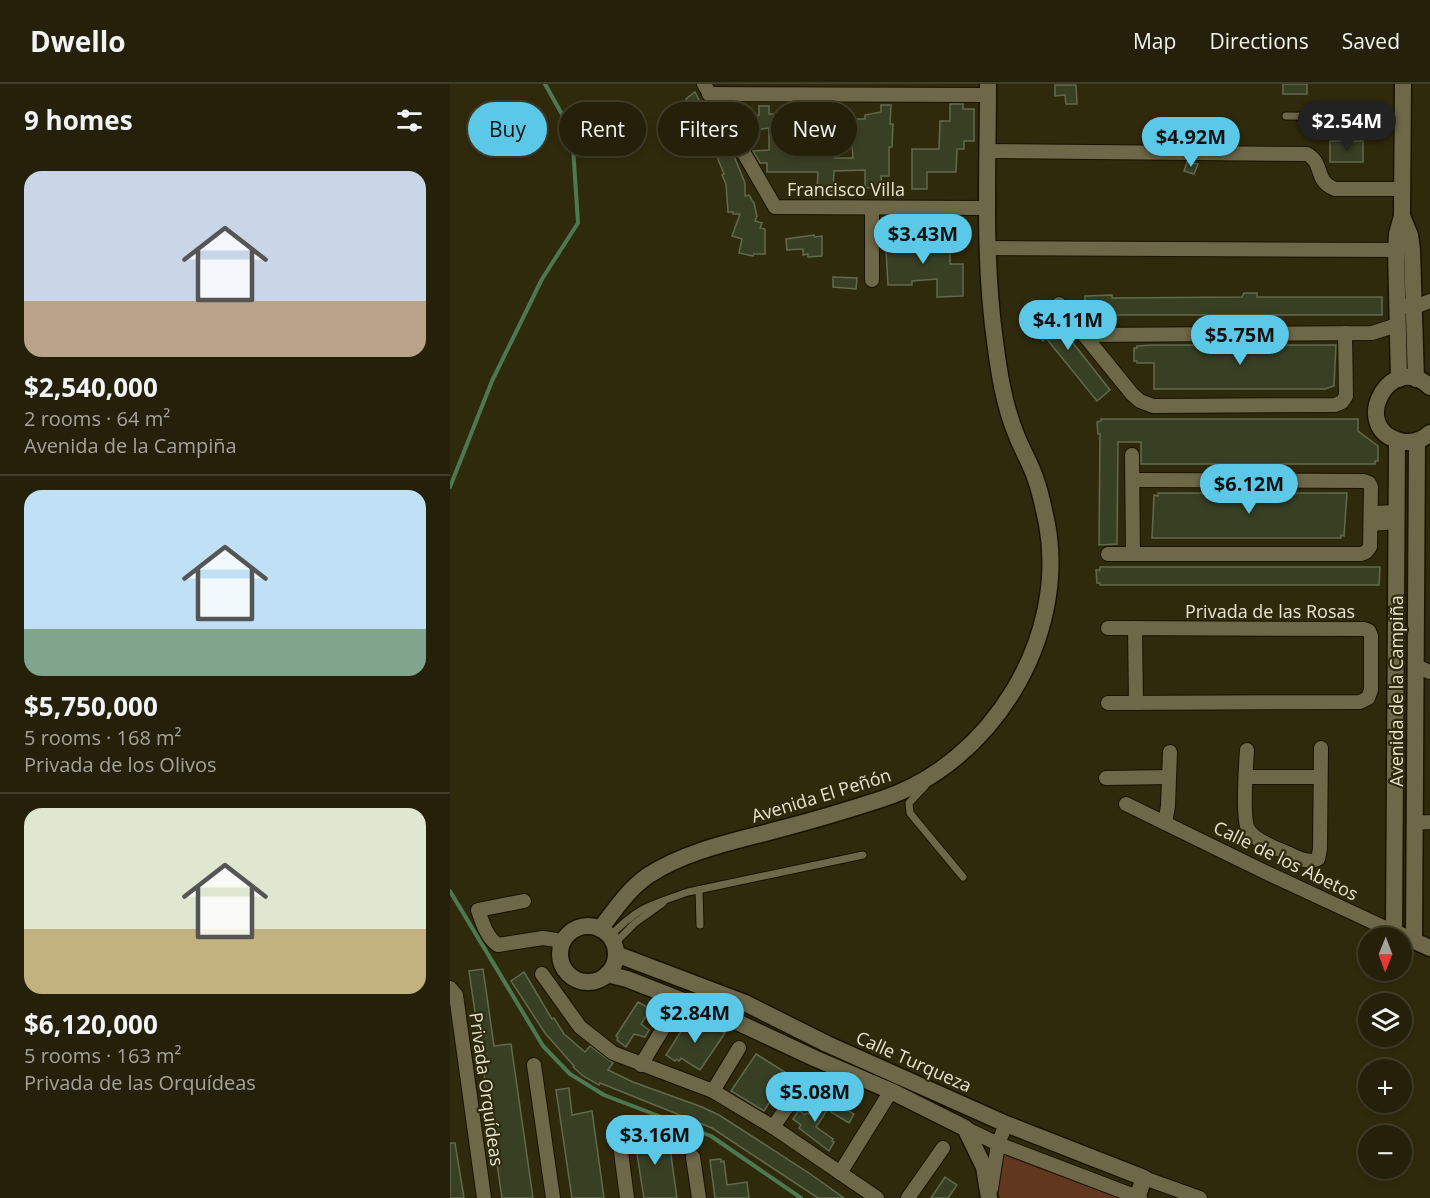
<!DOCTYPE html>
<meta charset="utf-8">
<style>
:root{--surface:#242009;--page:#302d17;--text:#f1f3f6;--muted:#a3a39c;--line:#413e2a;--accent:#5ac8e6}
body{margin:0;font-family:"Open Sans",sans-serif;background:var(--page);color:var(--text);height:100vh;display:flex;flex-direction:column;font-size:22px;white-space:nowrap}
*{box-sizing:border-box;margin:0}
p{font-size:20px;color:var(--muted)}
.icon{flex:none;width:33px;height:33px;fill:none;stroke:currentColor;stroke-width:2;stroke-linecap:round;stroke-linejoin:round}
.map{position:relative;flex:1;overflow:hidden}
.drawer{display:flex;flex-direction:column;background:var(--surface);width:450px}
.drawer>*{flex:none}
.banner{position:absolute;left:18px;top:18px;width:570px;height:54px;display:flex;gap:12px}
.needle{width:39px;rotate:181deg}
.buttons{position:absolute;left:908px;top:843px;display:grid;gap:12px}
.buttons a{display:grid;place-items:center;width:54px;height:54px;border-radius:50%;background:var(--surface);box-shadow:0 3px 9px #0003,0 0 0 2px var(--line);font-size:30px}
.price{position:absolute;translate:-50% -51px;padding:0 14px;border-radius:21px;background:var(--accent);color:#111;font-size:20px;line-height:39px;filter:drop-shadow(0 2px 3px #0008)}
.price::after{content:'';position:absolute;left:50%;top:36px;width:18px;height:14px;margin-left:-9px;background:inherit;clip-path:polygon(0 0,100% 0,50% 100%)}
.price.on{background:#222;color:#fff}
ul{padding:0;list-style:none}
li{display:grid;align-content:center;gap:12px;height:318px;padding:0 24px}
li+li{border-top:2px solid var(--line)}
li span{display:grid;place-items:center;height:186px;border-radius:18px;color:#555}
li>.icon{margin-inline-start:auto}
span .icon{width:108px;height:108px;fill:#fffc;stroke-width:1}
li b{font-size:26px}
h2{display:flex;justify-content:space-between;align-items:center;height:72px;padding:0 24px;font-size:26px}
.chip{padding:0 21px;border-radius:27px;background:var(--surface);box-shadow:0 3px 9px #0003,0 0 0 2px var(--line);font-size:21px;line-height:54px}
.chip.on{background:var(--accent);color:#111}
header{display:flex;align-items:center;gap:36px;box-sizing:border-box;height:84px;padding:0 30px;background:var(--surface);border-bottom:2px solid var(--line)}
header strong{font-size:28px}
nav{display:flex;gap:33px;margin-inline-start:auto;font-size:21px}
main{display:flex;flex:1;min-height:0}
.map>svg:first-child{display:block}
.green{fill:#61381f}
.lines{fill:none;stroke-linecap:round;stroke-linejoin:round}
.stream{stroke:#4c7951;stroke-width:4}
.building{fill:#384024;stroke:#616a4d;stroke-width:1.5}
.service-casing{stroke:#181200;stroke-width:9}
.minor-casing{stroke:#181200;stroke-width:16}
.tertiary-casing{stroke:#181200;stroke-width:19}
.service{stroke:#6e6849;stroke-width:7}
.minor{stroke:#6e6849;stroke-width:14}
.tertiary{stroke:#6e6849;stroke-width:16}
.labels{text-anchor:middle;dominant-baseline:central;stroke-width:4.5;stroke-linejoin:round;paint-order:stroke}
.street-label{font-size:18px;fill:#e7e4d2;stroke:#302a0c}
</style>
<header>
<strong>Dwello</strong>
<nav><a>Map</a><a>Directions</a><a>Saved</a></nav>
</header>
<main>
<section class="drawer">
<h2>9 homes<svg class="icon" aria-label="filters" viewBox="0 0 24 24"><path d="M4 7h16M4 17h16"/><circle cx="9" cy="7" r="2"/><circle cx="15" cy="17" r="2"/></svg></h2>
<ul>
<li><span style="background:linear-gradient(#c9d6e8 70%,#b9a48a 0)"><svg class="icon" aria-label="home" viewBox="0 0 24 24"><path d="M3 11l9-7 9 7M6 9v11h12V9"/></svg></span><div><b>$2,540,000</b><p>2 rooms · 64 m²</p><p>Avenida de la Campiña</p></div></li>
<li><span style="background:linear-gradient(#bfe0f5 75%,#7fa58c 0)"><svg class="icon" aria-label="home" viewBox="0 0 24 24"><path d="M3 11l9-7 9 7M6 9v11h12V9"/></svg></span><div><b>$5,750,000</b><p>5 rooms · 168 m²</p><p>Privada de los Olivos</p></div></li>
<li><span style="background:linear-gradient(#dfe7d0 65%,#c2b280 0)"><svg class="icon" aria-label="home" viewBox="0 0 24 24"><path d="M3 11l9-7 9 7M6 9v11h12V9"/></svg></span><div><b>$6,120,000</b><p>5 rooms · 163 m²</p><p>Privada de las Orquídeas</p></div></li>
</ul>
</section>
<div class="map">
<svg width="980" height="1114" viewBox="0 0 980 1114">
<rect width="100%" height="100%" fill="#302a0c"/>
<polygon class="green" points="554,1068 669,1114 550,1114 546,1096"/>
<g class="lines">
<g class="stream">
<polyline points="0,403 42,297 92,195 128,139 122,48 95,0"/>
<polyline points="0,807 93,962 120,990 154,1011 261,1052 351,1114"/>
</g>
</g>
<g class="building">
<rect x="833" y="0" width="24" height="10"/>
<polygon points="605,1 626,1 627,20 616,20 615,11 605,12"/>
<polygon points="245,8 264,44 241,55 235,43 246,38 237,24 241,22 236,15"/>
<polygon points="500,20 513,20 513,25 524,25 524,57 514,57 514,65 507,65 506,88 477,88 477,105 462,105 462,65 489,65 490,37 500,37"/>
<polygon points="431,21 441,21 440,40 443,40 442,63 439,63 439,92 431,92 432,103 415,104 415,86 384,87 383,107 367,107 368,88 317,88 317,79 310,79 303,67 319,66 319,44 297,47 296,32 309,31 309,22 319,22 319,30 353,30 353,24 367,24 367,66 383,66 384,74 403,74 400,35 415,35 415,31 431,28"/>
<rect x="880" y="57" width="33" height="21"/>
<polygon points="282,67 295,99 295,112 299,111 304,119 307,132 305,137 312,139 310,144 315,145 315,170 304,170 303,172 289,169 292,155 282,152 290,130 283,130 283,128 278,128 276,100 272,91 274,90 265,68"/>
<polygon points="737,78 748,80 744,90 734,87"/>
<polygon points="478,146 478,162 500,163 500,180 513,180 513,212 487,213 487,195 462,197 462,201 438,201 435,149 447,149 447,158 469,157 468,147"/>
<polygon points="364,151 365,153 372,152 372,172 358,173 358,170 353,171 353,165 337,166 336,155"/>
<polygon points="383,193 407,194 406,205 383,203"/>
<polygon points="794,209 807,209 807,213 932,213 932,231 635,231 635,212 662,211 662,214 792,213"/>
<polygon points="588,220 591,223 593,221 660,306 647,317 596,254 593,257 585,248 589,245 579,232 581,231 579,228"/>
<polygon points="703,261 886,261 884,302 875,305 704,305 704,279 687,279 687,277 684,277 684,264 687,264 687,262"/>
<polygon points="651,335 908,335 908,347 928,362 928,377 925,377 925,380 691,380 691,358 668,358 667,460 649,461 650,350 648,350 647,338 651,337"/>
<polygon points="708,409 897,409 894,452 891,451 891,454 702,454 704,411 708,412"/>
<polygon points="650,483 930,483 929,501 650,501 650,499 647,499 646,486 650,486"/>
<polygon points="33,885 44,962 61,960 83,1114 52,1114 19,887"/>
<polygon points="74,888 102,935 104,934 114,950 135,968 140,962 163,979 158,986 183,998 252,1023 269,1031 359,1089 394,1114 368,1114 262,1044 150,999 149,1001 133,992 123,983 124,982 95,949 61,897"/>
<polygon points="188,918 201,925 191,940 199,946 195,953 184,950 176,963 167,956 168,954 166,952"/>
<polygon points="240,933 260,946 263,942 275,949 250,986 231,974 229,977 227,975 225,977 216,971"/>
<polygon points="306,970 338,990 314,1027 281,1007"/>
<polygon points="119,1004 122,1031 142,1027 154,1114 122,1114 106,1006"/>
<polygon points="372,1014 381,1020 366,1043 383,1055 382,1057 384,1058 379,1067 349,1044 351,1041 343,1035 349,1026 355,1031 357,1029 359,1030 368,1015 371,1016"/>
<polygon points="387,1020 404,1030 399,1039 381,1028"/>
<polygon points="197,1043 201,1060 219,1057 227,1114 194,1114 183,1045"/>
<polygon points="0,1059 5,1059 14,1114 0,1114"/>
<polygon points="271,1075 271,1078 274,1077 277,1101 297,1098 299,1114 265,1114 260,1076"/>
<polygon points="495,1093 507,1101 498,1114 481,1114"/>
</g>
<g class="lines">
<g class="service-casing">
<g id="service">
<polyline points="836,32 952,33"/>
<polyline points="475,702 459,719 460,729 513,793"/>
<polyline points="249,806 250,841"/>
<path d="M159,853C189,822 199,822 238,808L413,771"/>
<polyline points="164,860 185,839 213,819"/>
</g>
</g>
<g class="minor-casing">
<g id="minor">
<polyline points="254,0 325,123 537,124"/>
<polyline points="259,10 538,11"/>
<path d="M538,67L857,70C875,80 863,96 885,105H952"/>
<polyline points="537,164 946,166"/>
<polyline points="422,196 422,124"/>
<polyline points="609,220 682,310 690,317 703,322 885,321 892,318 896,312 895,249"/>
<polyline points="955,222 965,223 980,217"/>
<polyline points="636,251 922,249 947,241"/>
<polyline points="682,371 683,470"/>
<polyline points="922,429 947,428"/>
<polyline points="921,440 947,438"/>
<polyline points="658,470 911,470 916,468 920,463 921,403 919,399 914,397 683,396"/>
<polyline points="685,544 686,619"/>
<polyline points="966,582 980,588"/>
<polyline points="658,619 910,618 918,614 921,606 921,552 919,547 914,545 658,544"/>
<path d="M797,666C796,682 792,733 798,745C804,757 826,764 837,769C847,773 857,780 868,775L870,765L871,664"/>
<polyline points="796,693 870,693"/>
<polyline points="656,694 719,693"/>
<polyline points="676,720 815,788 944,848"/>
<polyline points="715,739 718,722 720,668"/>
<polyline points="965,739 980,738"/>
<path d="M74,817L28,826C32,838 37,854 48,861L93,854L113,857"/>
<polyline points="92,890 130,943 163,969 263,1007 323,1043 427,1114"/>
<polyline points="0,904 6,911 34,1114"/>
<polyline points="84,981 103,1114"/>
<polyline points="191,981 217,938"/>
<polyline points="263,1007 289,964"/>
<polyline points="323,1043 356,996"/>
<polyline points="515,1044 548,1060 690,1114"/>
<polyline points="168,1045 177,1114"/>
<polyline points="243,1073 249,1114"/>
<polyline points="390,1089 441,1007"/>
<polyline points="694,1094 750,1114"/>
<polyline points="541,1105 548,1060 556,1040"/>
<polyline points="458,1114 493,1064"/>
</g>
</g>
<g class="tertiary-casing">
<g id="tertiary">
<polyline points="952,132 960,151 962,166 966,295"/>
<polyline points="949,295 946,166 947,150 952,132 953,0"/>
<path d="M980,303C941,265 898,344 950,357C961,360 971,357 980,349"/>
<polyline points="947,357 944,848 980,864"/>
<circle cx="138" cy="870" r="28"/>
<path d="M150,845C165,826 178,805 199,791C238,766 286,757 330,745C365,736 398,726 432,715C542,679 618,553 597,440C594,426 591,410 586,396C581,380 572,366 566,350C554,321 549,289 545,257C533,172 538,86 538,0"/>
<polyline points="964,857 967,357"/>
<polyline points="166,870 295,919 377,960 556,1040 694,1094 687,1114"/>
<polyline points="157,890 177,895 287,938 364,974 441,1007 515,1044 534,1083 539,1114"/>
</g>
</g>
<use href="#service" class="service"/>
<use href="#minor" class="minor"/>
<use href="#tertiary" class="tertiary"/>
</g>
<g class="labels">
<g class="street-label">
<text x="396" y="105">Francisco Villa</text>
<text x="820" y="527">Privada de las Rosas</text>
<text transform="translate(946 607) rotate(-90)">Avenida de la Campiña</text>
<text transform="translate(371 711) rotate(-17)">Avenida El Peñón</text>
<text transform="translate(836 776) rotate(26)">Calle de los Abetos</text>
<text transform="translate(464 977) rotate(24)">Calle Turqueza</text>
<text transform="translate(37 1005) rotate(82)">Privada Orquídeas</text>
</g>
</g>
</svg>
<div class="buttons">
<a><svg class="needle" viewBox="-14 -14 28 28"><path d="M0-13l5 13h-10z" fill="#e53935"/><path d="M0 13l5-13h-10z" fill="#a3a39c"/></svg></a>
<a><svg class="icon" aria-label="layers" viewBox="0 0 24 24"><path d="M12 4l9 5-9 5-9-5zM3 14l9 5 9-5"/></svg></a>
<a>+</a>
<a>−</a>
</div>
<b class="price on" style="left:897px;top:68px">$2.54M</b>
<b class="price" style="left:741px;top:84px">$4.92M</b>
<b class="price" style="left:473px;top:181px">$3.43M</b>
<b class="price" style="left:618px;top:267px">$4.11M</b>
<b class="price" style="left:790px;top:282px">$5.75M</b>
<b class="price" style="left:799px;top:431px">$6.12M</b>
<b class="price" style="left:245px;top:960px">$2.84M</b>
<b class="price" style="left:365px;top:1039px">$5.08M</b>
<b class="price" style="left:205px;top:1082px">$3.16M</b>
<div class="banner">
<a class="chip on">Buy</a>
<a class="chip">Rent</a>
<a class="chip">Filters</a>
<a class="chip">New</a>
</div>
</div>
</main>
